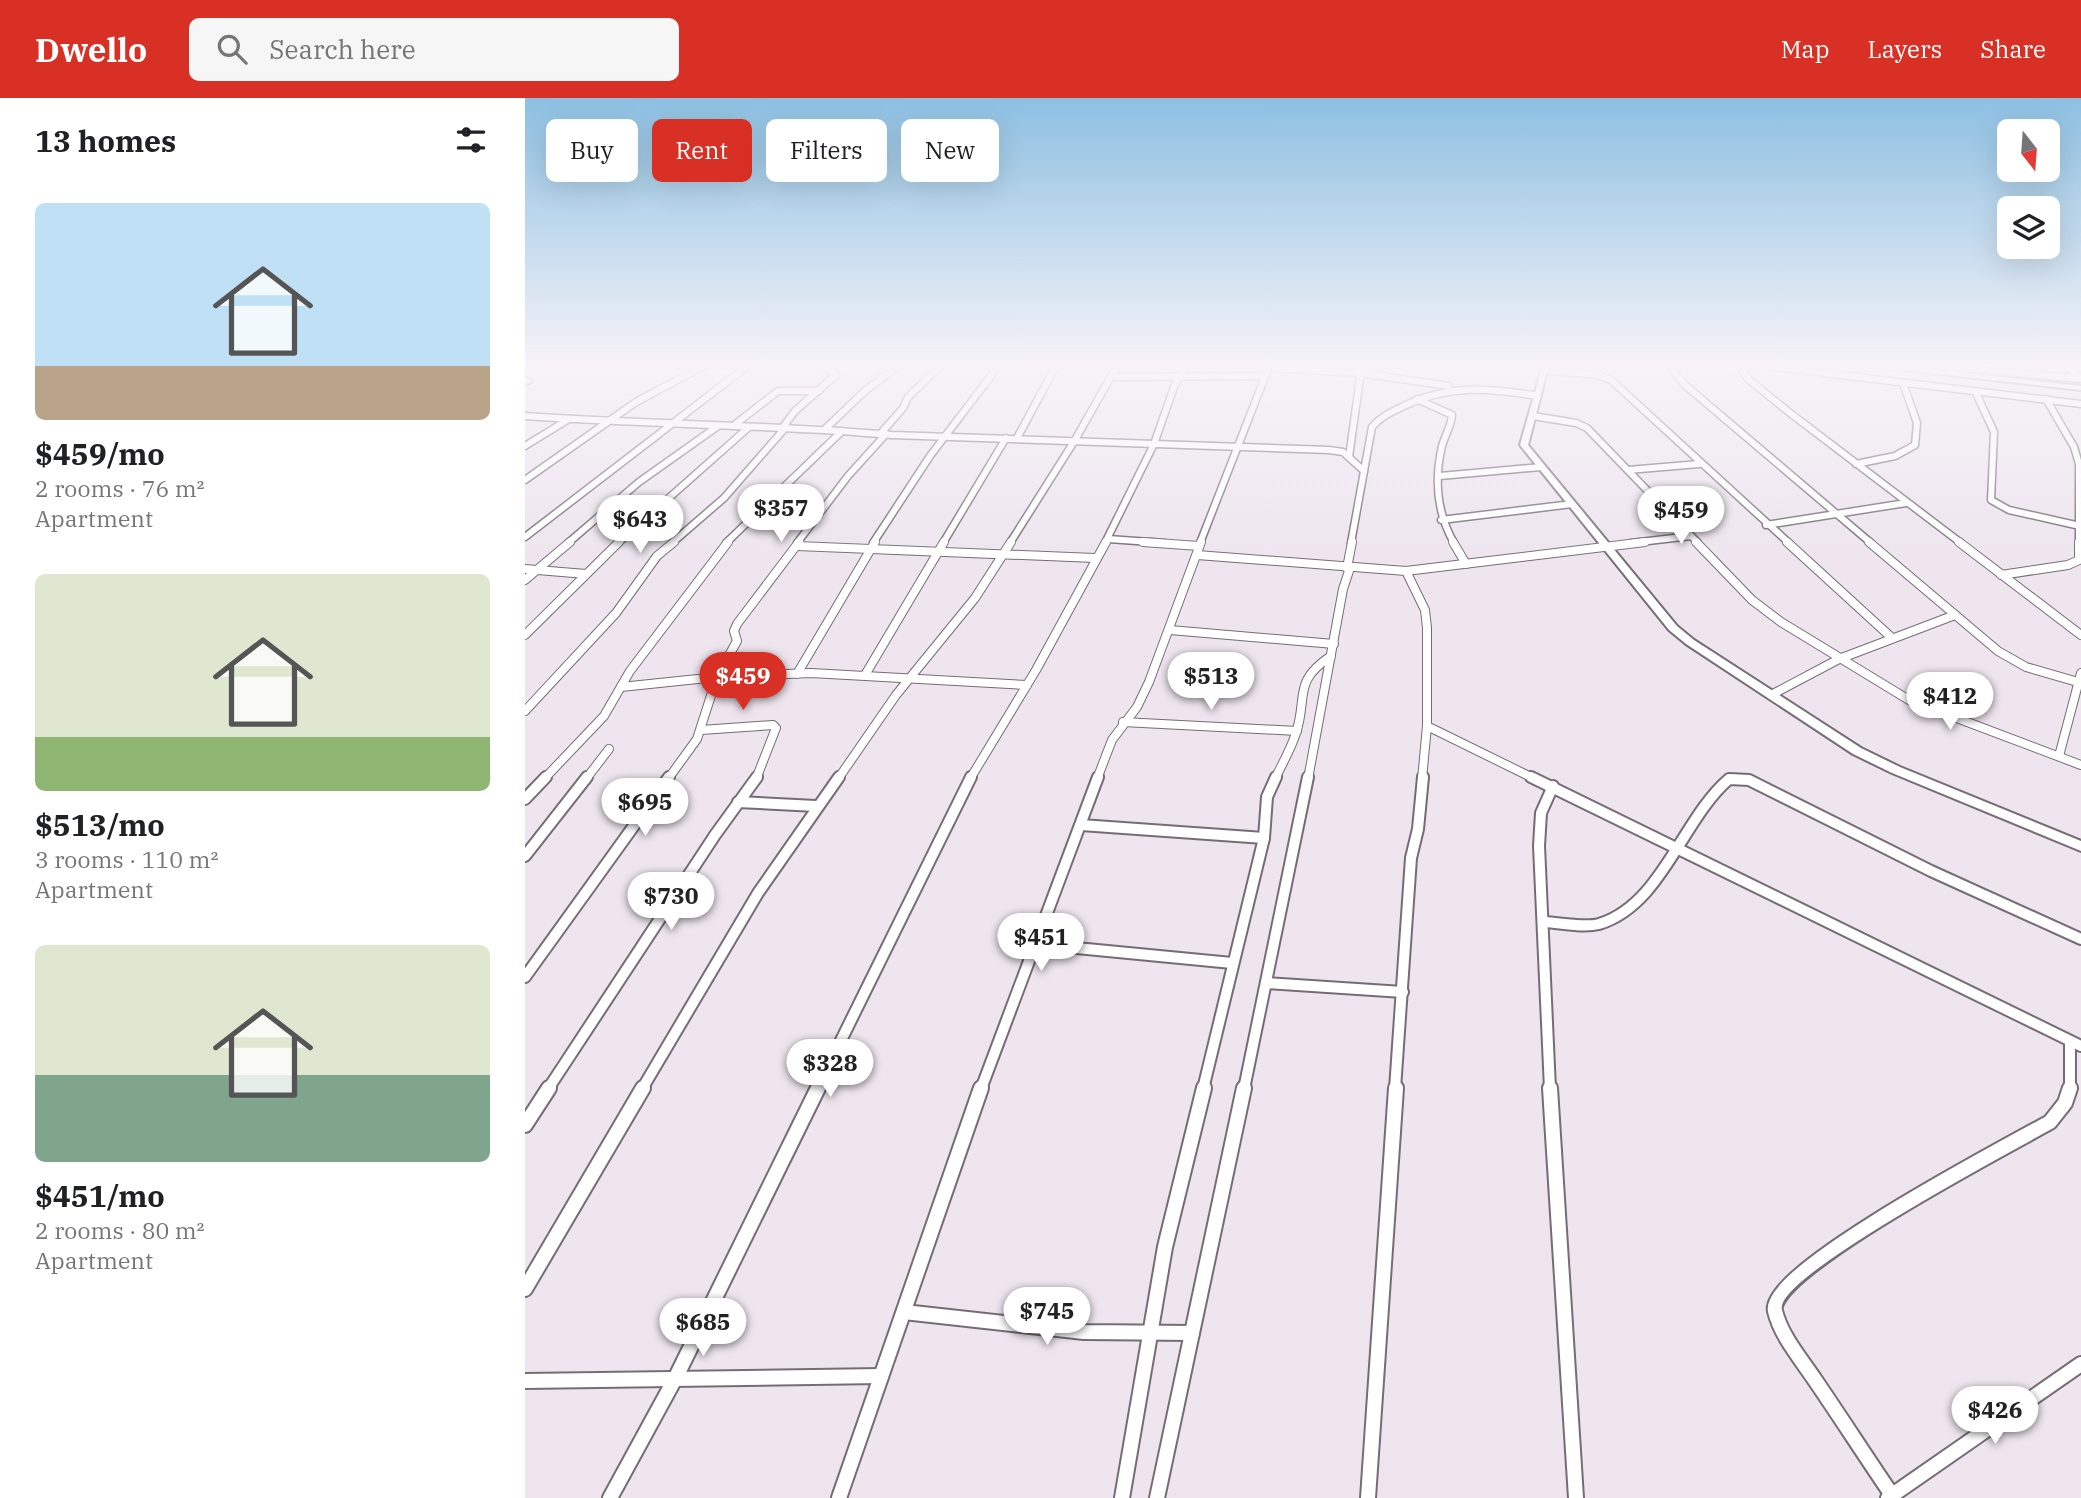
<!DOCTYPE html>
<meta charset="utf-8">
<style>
:root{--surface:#fff;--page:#f6f6f6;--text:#202124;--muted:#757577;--accent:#d93025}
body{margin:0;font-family:"IBM Plex Serif",serif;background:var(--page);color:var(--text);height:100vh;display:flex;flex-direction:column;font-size:26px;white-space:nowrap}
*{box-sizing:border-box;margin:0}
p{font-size:23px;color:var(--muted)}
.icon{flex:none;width:38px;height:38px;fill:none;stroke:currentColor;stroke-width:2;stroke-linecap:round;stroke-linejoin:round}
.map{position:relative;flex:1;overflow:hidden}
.side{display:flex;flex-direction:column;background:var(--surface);width:525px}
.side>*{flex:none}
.hud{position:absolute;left:21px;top:21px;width:665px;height:63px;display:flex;gap:14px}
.needle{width:46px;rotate:163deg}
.buttons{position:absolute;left:1472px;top:21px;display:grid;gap:14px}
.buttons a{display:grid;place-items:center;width:63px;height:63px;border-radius:10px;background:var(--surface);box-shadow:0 7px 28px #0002;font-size:35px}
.price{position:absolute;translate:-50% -60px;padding:0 16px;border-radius:24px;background:#fff;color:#222;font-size:23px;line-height:46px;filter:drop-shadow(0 2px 4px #0008)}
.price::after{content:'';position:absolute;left:50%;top:42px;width:21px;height:16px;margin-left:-10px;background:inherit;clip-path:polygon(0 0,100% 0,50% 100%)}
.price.selected{background:var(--accent);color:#fff}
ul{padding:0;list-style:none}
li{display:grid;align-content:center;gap:14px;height:371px;padding:0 35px}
li span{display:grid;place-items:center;height:217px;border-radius:10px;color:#555}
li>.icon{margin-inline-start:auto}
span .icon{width:126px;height:126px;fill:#fffc;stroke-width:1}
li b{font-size:30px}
h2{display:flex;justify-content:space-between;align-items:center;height:84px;padding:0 35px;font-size:30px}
.chip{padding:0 24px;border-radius:10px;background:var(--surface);box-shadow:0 7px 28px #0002;font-size:24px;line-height:63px}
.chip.selected{background:var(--accent);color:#fff}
header{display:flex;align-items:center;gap:42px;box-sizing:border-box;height:98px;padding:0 35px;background:var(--accent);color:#fff}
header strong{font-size:33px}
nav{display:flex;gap:38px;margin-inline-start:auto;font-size:24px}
.search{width:490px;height:63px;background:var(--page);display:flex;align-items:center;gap:18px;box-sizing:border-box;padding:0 24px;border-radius:10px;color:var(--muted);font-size:26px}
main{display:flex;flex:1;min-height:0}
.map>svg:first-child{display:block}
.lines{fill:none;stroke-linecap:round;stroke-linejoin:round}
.minor-far3-casing{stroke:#756d76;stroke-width:9}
.minor-far2-casing{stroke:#756d76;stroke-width:10}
.minor-far1-casing{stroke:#756d76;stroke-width:14}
.minor-casing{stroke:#756d76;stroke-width:18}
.tertiary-casing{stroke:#756d76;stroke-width:4}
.minor-far3{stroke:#fff;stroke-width:6}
.minor-far2{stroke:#fff;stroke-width:8}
.minor-far1{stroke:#fff;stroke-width:10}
.minor{stroke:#fff;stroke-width:14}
.tertiary{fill:#fff;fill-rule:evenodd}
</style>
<header>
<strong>Dwello</strong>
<div class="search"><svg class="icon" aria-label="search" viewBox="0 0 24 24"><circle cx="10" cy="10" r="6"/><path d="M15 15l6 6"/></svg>Search here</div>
<nav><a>Map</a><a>Layers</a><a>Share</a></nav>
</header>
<main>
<section class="side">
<h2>13 homes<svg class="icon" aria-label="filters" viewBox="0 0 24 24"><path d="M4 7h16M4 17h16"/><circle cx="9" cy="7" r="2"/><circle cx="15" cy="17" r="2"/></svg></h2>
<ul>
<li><span style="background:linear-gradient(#bfe0f5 75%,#b9a48a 0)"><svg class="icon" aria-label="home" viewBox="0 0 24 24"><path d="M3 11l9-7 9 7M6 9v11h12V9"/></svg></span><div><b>$459/mo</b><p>2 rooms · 76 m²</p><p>Apartment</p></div></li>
<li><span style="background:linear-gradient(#dfe7d0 75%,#8fb573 0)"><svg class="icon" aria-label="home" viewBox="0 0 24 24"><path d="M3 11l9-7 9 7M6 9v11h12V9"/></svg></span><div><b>$513/mo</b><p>3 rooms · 110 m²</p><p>Apartment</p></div></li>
<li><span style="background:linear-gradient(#dfe7d0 60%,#7fa58c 0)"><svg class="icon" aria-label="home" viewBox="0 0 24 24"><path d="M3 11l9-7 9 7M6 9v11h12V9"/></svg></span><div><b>$451/mo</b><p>2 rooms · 80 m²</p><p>Apartment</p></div></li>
</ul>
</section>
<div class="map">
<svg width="1556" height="1400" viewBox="0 0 1556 1400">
<rect width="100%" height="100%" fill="#eee5ef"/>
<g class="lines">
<g class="minor-far3-casing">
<g id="minor-far3">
<polyline points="197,266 221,269"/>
<polyline points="1143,266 1160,287 1346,445"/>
<polyline points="1213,266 1223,281 1265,315 1436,445"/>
<polyline points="1224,266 1556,306"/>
<polyline points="1392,266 1556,281"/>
<polyline points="1539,266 1556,280"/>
<polyline points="743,270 835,275 924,288"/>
<polyline points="1020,272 1073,277 1086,282 1264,445"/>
<polyline points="585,279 741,278"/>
<polyline points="0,282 3,283"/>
<polyline points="1450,293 1469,334 1466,402 1484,412 1555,428"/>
<path d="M892,301L927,317C926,329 920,337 917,348C909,382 912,415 929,445"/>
<polyline points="1521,301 1549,349 1554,366 1554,445"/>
<path d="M0,318C122,327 245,326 367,337L804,352L818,354L839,373"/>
<polyline points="1008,318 1051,325 1062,330 1173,445"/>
<polyline points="208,328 253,293 294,293"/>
<polyline points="258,329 270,313 311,277 296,266"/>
<polyline points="300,331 341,292 376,266"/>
<polyline points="356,335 378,310 383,299 418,266"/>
<polyline points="492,340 532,266"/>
<polyline points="0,348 44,321"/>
<polyline points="824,359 837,266"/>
<polyline points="1331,366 1370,358 1390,347 1392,325 1378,285"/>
<polyline points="1103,372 1174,366"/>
<polyline points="915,378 1016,369"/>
<polyline points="0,382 111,304 182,266"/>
<polyline points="916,422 1047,406"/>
<polyline points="1241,427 1381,405"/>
<polyline points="0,439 221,269"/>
<polyline points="583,441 640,445"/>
<polyline points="43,445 114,384 193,328"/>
<polyline points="93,445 224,329"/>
<polyline points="147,445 199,400 261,329"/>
<polyline points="201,445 317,333"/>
<polyline points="272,445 323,378 361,336"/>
<polyline points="348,445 405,358 475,266"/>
<polyline points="418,445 481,340"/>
<polyline points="485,445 550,342 593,266"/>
<polyline points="580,445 629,346 649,289 661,266"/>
<polyline points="675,445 745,266"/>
<path d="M826,445L847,329C856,318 867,314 879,308C924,286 964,290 1013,298"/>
<polyline points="1106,445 1166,438"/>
</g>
</g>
<g class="minor-far2-casing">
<g id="minor-far2">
<polyline points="618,444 674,448"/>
<polyline points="928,444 941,466"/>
<polyline points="1171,444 1227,502 1256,524 1384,602 1556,667"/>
<polyline points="1262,444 1367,540"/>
<polyline points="1344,444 1473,553 1501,569 1556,585"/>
<polyline points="1434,444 1556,537"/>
<polyline points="272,448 570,460"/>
<polyline points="672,457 881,473 1120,444"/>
<polyline points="822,470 827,444"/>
<polyline points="0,471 61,476"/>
<polyline points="881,473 900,512 902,530 902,628 897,681"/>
<polyline points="1476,477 1543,467 1554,462 1554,444"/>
<polyline points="0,482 45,444"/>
<polyline points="645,532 809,546"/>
<polyline points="0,537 94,444"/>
<polyline points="272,576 350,444"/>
<polyline points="340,577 419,444"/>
<polyline points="96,589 192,579 286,575 502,587"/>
<polyline points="1246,597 1314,561 1430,517"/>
<polyline points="0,613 91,515 132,458 149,444"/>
<polyline points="598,624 772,633"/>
<polyline points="902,628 1010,681"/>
<polyline points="176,632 248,627 251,630 231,681"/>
<polyline points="1534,658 1556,575"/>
<polyline points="19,681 79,618 105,573 203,444"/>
<polyline points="61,681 84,651"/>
<polyline points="143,681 172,641 192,579 212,543 209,533 212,526 274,444"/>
<polyline points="313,681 371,597 450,500 486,444"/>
<polyline points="445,681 511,572 581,444"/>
<polyline points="572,681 587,642 612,609 624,584 676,444"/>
<path d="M750,681C757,666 766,651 771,635C783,599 767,584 806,558"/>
<polyline points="783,681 818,491 825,470"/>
</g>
</g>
<g class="minor-far1-casing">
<g id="minor-far1">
<polyline points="1006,679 1556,948"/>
<polyline points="0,701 21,679"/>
<polyline points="213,704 291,708"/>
<polyline points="556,727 739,740"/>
<polyline points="0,758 62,679"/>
<path d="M1020,824C1036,825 1059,830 1074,826C1137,807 1157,721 1204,681L1224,682L1406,773L1556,841"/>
<polyline points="510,846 707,865"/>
<polyline points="0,879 144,679"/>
<polyline points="741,885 878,894"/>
<polyline points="23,991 190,737 232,679"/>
<polyline points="117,991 233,795 314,679"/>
<polyline points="292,991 446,679"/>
<polyline points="456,991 573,679"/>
<polyline points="678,991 739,740 742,699 751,679"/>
<polyline points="719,991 783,679"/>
<polyline points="870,991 886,760 893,731 898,679"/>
<polyline points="1025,991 1014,748 1016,715 1028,688"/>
<polyline points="1545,991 1545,943"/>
</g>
</g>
<g class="minor-casing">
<g id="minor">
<polyline points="1025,990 1051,1400"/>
<polyline points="0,1027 24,990"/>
<polyline points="0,1191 118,990"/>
<polyline points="379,1214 559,1234 667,1235"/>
<polyline points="0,1283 356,1278"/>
<path d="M1367,1397C1341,1359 1316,1320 1290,1282C1276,1261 1256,1238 1250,1213C1240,1174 1486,1046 1525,1024L1540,1005L1545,990"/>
<polyline points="85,1400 151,1279 293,990"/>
<polyline points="314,1400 456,990"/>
<polyline points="597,1400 640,1149 679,990"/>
<polyline points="632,1400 719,990"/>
<polyline points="843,1400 871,990"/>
<polyline points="1363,1400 1556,1266"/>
</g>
</g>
<g class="tertiary-casing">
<g id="tertiary">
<polygon points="1018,266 1024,266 1003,347 1152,528 1169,542 1336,650 1375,669 1556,743 1556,753 1367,675 1328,656 1161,546 1144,532 995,347"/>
<polygon points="1343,266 1364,266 1556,288 1556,292 1346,268"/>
</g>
</g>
<use href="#minor-far3" class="minor-far3"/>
<use href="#minor-far2" class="minor-far2"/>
<use href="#minor-far1" class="minor-far1"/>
<use href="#minor" class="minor"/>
<use href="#tertiary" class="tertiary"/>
</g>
<linearGradient id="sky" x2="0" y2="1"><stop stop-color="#8dc0e2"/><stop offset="0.58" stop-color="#f7f3f8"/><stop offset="1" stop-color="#f7f3f8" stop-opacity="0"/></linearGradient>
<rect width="1556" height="462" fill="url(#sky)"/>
</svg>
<div class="buttons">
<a><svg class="needle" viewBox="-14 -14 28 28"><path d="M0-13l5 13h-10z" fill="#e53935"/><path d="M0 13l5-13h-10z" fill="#757577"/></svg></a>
<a><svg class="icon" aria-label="layers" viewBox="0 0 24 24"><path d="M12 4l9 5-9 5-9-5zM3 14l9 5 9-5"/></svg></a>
</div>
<b class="price" style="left:256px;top:446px">$357</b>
<b class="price" style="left:1156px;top:448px">$459</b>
<b class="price" style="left:115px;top:457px">$643</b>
<b class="price selected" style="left:218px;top:614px">$459</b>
<b class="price" style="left:686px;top:614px">$513</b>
<b class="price" style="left:1425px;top:634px">$412</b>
<b class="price" style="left:120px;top:740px">$695</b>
<b class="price" style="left:146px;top:834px">$730</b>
<b class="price" style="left:516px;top:875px">$451</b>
<b class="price" style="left:305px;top:1001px">$328</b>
<b class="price" style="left:522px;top:1249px">$745</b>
<b class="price" style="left:178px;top:1260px">$685</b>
<b class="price" style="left:1470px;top:1348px">$426</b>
<div class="hud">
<a class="chip">Buy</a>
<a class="chip selected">Rent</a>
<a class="chip">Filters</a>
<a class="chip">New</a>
</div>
</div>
</main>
